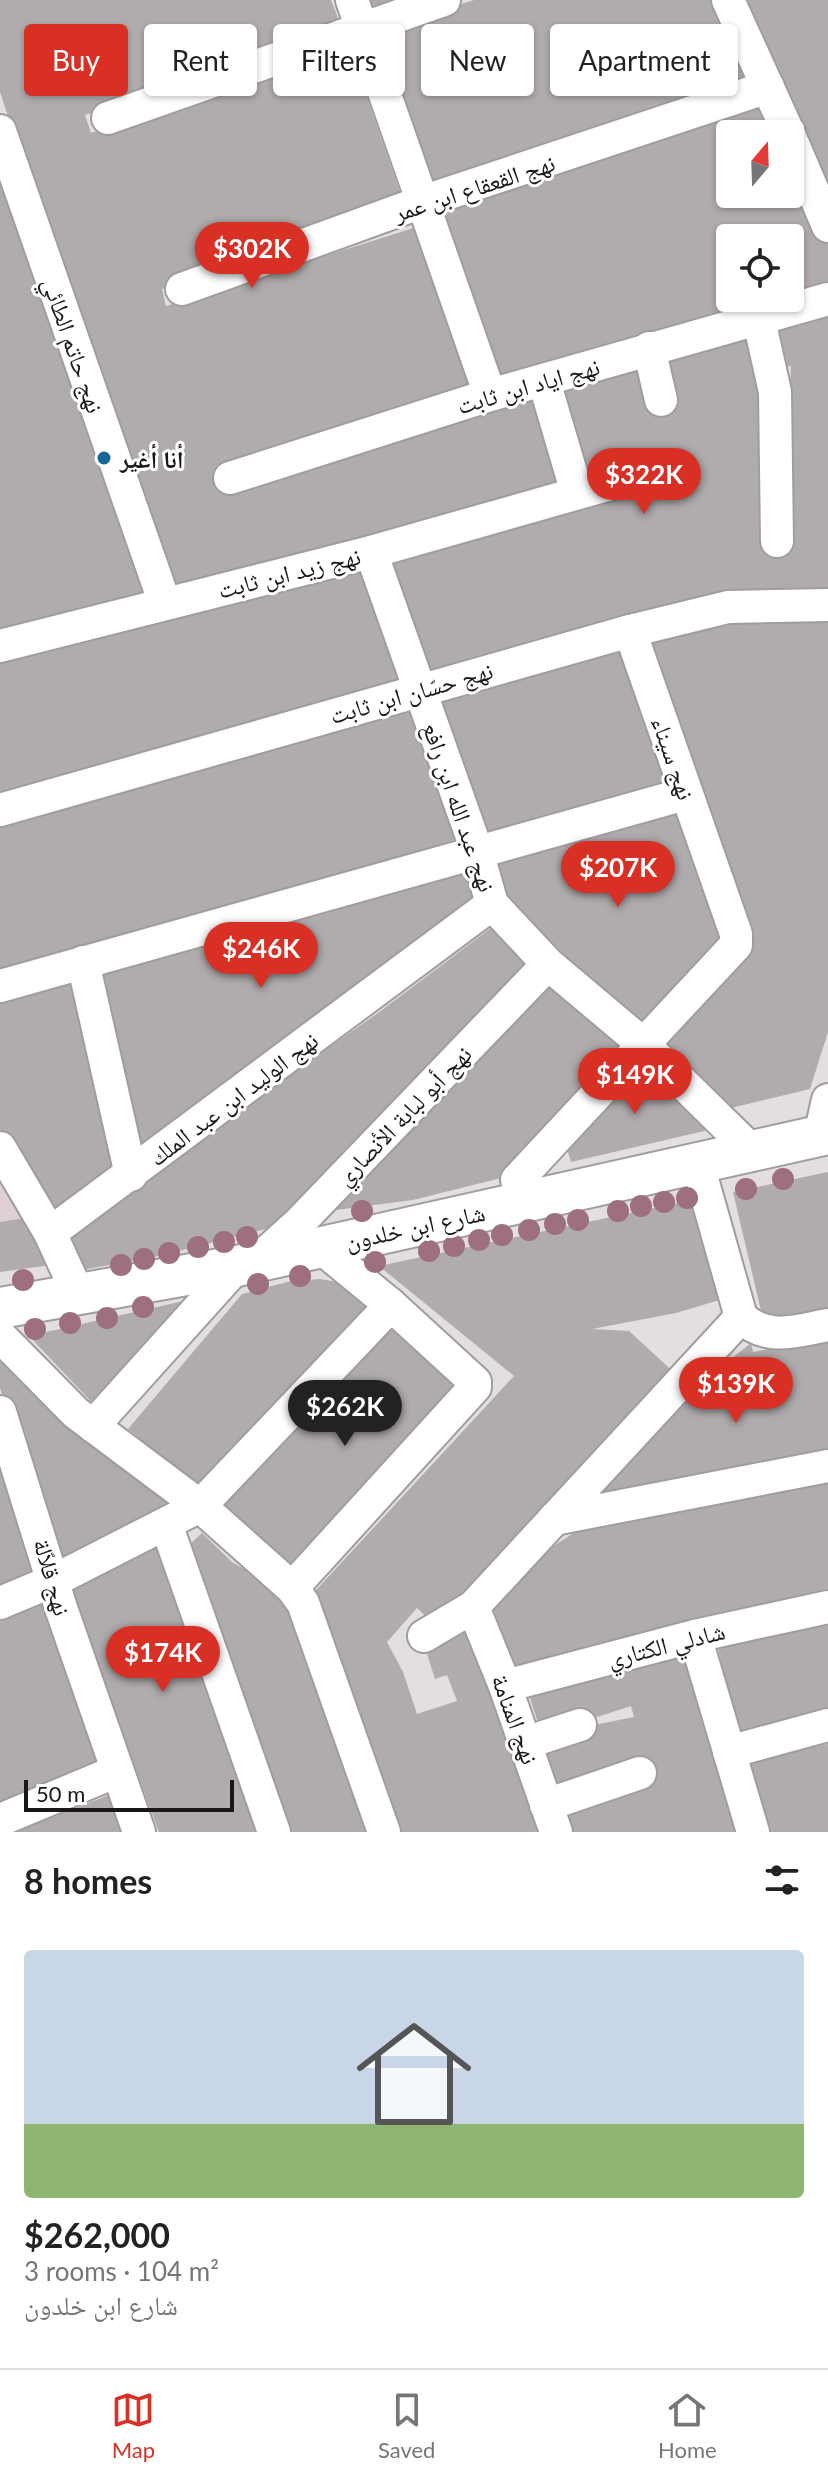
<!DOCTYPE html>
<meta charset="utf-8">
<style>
:root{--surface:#fff;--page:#f2f2f2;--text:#222;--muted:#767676;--line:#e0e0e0;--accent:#d93025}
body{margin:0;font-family:Lato,"Noto Naskh Arabic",sans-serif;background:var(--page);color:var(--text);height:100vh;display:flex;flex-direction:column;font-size:30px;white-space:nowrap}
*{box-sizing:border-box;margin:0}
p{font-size:26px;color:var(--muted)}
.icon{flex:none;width:44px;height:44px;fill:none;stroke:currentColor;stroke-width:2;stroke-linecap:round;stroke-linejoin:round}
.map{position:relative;height:1832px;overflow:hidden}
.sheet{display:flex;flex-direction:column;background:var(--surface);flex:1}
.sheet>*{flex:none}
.guide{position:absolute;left:24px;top:24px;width:780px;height:72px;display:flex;gap:16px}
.needle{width:52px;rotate:19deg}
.buttons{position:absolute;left:716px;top:120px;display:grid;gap:16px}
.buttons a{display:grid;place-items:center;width:88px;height:88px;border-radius:8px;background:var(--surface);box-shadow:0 2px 6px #0004;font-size:40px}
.scale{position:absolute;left:24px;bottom:20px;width:210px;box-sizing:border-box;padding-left:8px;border:4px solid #191717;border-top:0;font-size:22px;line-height:28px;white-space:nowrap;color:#191717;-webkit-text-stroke:6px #fff;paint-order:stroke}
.price{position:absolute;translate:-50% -68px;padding:0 18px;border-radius:28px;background:var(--accent);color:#fff;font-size:26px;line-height:52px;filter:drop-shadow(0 2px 4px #0008)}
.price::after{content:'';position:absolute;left:50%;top:48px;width:24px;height:18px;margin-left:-12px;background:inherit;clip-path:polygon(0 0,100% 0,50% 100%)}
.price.on{background:#222;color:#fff}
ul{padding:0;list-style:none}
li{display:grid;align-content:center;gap:16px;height:424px;padding:0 24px}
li+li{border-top:2px solid var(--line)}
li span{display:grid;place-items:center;height:248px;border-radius:8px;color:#555}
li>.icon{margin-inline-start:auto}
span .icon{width:144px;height:144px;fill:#fffc;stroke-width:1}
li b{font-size:34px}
h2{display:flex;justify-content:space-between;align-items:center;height:96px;padding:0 24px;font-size:34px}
.chip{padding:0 28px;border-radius:8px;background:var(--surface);box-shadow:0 2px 6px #0004;font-size:28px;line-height:72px}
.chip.on{background:var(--accent);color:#fff}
.dock{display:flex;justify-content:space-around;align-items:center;height:112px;border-top:2px solid var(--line);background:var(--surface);font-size:22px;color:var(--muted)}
.dock a{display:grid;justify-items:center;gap:4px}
.dock .on{color:var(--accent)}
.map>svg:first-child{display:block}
.built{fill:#ddcfd2}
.building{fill:#b0abac;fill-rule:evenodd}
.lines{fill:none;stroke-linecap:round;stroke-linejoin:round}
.minor-casing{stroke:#a19d9e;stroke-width:36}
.tertiary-casing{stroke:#a19d9e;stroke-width:44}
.minor{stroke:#fff;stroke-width:32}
.tertiary{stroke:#fff;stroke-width:40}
.tree{fill:#9e6f80}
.poi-dot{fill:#166798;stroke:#fff;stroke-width:3}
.labels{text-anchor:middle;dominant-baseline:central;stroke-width:6;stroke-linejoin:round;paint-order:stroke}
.street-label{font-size:24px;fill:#191717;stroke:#fff}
.poi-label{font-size:24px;font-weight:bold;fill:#191717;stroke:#fff;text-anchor:start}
</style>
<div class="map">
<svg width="828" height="1832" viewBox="0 0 828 1832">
<rect width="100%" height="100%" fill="#e3dedf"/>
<polygon class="built" points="0,1173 25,1218 0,1222"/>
<g class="building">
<polygon points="0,0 331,0 343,31 85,115 91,133 349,46 405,207 162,289 166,306 423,225 477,393 537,389 567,482 168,600 0,92"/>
<polygon points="364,0 409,0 369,13"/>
<polygon points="474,0 721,0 756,84 437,196 378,31"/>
<polygon points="741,0 828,0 828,202"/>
<path d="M766,94L784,134H730V194H790V147L828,237V290L498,383L439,204ZM730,238H790V298H730Z"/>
<polygon points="0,145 153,600 0,642"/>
<polygon points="828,313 828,600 434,680 385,558 582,484 558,386 645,360 656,414 675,412 662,354 754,331 784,512 791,366 772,370 768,325"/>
<polygon points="360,561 417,687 0,805 0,656"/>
<polygon points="828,612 828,1032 810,1089 727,1109 660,1043 749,949 639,642 703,622"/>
<polygon points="631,644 674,790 481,847 438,700"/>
<polygon points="417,694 463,837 0,980 0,817"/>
<polygon points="683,805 728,935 643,1035 508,921 487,856"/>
<polygon points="473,856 486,904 136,1159 93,967"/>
<polygon points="499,922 542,965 290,1223 159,1256 76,1271 60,1237 378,1013"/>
<polygon points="79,968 119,1167 50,1221 0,1129 0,990"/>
<polygon points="558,974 634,1046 513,1175 413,1200 320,1212"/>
<polygon points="642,1056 717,1128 571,1162 563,1136"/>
<polygon points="828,1172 828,1322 762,1315 733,1192"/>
<polygon points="706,1197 733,1296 676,1313 592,1329 629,1331 679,1377 434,1624 417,1608 387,1642 403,1672 417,1714 457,1701 447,1675 435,1679 424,1644 475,1627 546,1832 398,1832 305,1602 514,1376 379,1266"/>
<polygon points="25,1218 51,1265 0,1272 0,1222"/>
<polygon points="320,1279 350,1284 371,1306 198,1485 128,1429 242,1294 291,1281"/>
<polygon points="183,1301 189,1307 100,1411 29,1336"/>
<polygon points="391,1317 469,1387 298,1578 220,1509"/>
<polygon points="828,1337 828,1460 585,1508 686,1395 751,1343 753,1352"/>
<polygon points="0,1339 177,1505 59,1566 0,1388"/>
<polygon points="0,1441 49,1577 0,1597"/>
<polygon points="828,1480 828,1600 512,1676 491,1599 538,1556 583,1527"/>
<polygon points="202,1533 232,1562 290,1595 379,1832 283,1832 183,1551"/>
<polygon points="160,1540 263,1832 159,1832 65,1579"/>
<polygon points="49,1596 113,1765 0,1815 0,1618"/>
<polygon points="828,1614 828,1719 738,1739 716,1639"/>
<polygon points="692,1643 748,1832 567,1832 540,1747 596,1730 584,1727 634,1717 631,1706 542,1735 527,1689"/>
<polygon points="828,1744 828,1832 767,1832 751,1761"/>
<polygon points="114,1793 129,1832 14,1832"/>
</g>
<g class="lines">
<g class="minor-casing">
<g id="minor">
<polyline points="352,0 490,395"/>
<polyline points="728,0 789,134"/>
<polyline points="108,118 444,0"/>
<polyline points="0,131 165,604"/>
<polyline points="790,137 828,226"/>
<polyline points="182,289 422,202 768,87"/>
<polyline points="759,320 775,392 777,541"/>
<polyline points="649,348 661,400"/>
<polyline points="544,381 577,493"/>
<polyline points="230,478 490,395 828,299"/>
<polyline points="371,552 477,851 492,904 548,964 643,1044 753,1152"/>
<polyline points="0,646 371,552 635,477"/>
<polyline points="0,810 630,631 728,607 828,605"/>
<polyline points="83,962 131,1175"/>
<polyline points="0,986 685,794"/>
<polyline points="820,1136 828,1100"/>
<polyline points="0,1148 50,1233 79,1296"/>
<polyline points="698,1165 741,1317"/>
<polyline points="517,1180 736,945 736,934 630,631"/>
<polyline points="50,1233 492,904"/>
<polyline points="256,1262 299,1223 548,964"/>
<polyline points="0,1336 76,1413 200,1506 292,1588 303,1603 384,1832"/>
<polyline points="0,1412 61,1608 139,1832"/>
<polyline points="93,1426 237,1266"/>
<polyline points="554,1519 828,1466"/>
<polyline points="166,1524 274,1832"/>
<polyline points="292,1588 475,1387 475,1382 391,1305 319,1246"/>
<polyline points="0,1603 55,1580 200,1506 391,1305"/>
<polyline points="473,1607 505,1686 556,1832"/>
<path d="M424,1636L473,1607L741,1317C767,1342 796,1331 828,1325"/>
<polyline points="695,1636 753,1832"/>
<polyline points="505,1686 695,1636 828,1607"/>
<polyline points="525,1743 580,1725"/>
<polyline points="729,1752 828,1725"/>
<polyline points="546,1805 640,1773"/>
<polyline points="0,1820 117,1771"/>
</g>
</g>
<g class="tertiary-casing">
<polyline id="tertiary" points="0,1308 237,1266 828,1134"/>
</g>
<use href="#minor" class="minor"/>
<use href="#tertiary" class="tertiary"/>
</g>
<g class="tree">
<circle cx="783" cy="1179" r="11"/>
<circle cx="746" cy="1189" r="11"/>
<circle cx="687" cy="1198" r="11"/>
<circle cx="664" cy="1202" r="11"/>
<circle cx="641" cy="1206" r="11"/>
<circle cx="362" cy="1211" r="11"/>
<circle cx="618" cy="1211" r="11"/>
<circle cx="578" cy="1220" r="11"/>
<circle cx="555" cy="1224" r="11"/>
<circle cx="529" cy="1230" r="11"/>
<circle cx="502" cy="1235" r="11"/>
<circle cx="247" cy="1237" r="11"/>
<circle cx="479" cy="1240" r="11"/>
<circle cx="224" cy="1242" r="11"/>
<circle cx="454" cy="1246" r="11"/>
<circle cx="198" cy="1247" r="11"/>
<circle cx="429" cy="1251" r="11"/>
<circle cx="169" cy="1253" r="11"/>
<circle cx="144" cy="1259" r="11"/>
<circle cx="375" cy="1262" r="11"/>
<circle cx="121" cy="1265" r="11"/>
<circle cx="300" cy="1276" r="11"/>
<circle cx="23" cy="1280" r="11"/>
<circle cx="258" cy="1284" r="11"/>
<circle cx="143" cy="1307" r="11"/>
<circle cx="107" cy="1318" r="11"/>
<circle cx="70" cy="1323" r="11"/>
<circle cx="35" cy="1329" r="11"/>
</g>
<circle class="poi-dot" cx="104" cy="458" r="8"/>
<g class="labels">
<g class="street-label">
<text transform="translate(474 187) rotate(-18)">نهج القعقاع ابن عمر</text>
<text transform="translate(74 345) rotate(71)">نهج حاتم الطائي</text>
<text transform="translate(528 385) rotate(-16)">نهج اياد ابن ثابت</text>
<text transform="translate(289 572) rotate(-14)">نهج زيد ابن ثابت</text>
<text transform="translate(411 692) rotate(-16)">نهج حسّان ابن ثابت</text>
<text transform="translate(674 758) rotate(71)">نهج سيناء</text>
<text transform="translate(460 807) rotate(71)">نهج عبد الله ابن رافع</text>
<text transform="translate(233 1098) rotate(-37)">نهج الوليد ابن عبد الملك</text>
<text transform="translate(403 1115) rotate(-46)">نهج أبو لبابة الأنصاري</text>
<text transform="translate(415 1226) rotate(-12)">شارع ابن خلدون</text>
<text transform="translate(53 1577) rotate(74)">نهج قلاّلة</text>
<text transform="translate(666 1644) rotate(-14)">شادلي الكتاري</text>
<text transform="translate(516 1719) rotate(70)">نهج المنامة</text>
</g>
<g class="poi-label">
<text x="120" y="458">أنا أغير</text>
</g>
</g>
</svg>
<div class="buttons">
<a><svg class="needle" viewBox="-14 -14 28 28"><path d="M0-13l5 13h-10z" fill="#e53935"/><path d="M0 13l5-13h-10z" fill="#767676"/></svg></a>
<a><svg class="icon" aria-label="locate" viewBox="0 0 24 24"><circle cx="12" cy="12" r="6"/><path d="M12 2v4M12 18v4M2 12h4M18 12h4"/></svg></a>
</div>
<div class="scale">50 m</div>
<b class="price" style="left:252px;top:290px">$302K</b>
<b class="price" style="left:644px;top:516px">$322K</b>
<b class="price" style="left:618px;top:909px">$207K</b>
<b class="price" style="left:261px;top:990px">$246K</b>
<b class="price" style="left:635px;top:1116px">$149K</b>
<b class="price" style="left:736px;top:1425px">$139K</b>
<b class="price on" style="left:345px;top:1448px">$262K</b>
<b class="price" style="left:163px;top:1694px">$174K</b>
<div class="guide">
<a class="chip on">Buy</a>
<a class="chip">Rent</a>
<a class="chip">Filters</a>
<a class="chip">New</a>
<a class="chip">Apartment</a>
</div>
</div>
<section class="sheet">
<h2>8 homes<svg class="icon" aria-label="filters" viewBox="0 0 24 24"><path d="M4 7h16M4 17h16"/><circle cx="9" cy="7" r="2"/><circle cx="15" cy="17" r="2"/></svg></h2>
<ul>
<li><span style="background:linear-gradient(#c9d6e8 70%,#8fb573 0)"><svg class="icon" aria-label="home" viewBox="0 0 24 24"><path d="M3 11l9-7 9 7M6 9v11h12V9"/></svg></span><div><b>$262,000</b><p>3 rooms · 104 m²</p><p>شارع ابن خلدون</p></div></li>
</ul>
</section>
<nav class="dock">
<a class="on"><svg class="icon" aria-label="map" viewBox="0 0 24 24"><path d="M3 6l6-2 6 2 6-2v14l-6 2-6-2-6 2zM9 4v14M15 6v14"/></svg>Map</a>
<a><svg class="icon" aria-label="saved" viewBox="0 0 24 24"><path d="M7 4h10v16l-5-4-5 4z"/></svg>Saved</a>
<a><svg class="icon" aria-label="home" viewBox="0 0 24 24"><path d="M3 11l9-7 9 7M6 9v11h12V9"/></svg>Home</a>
</nav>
